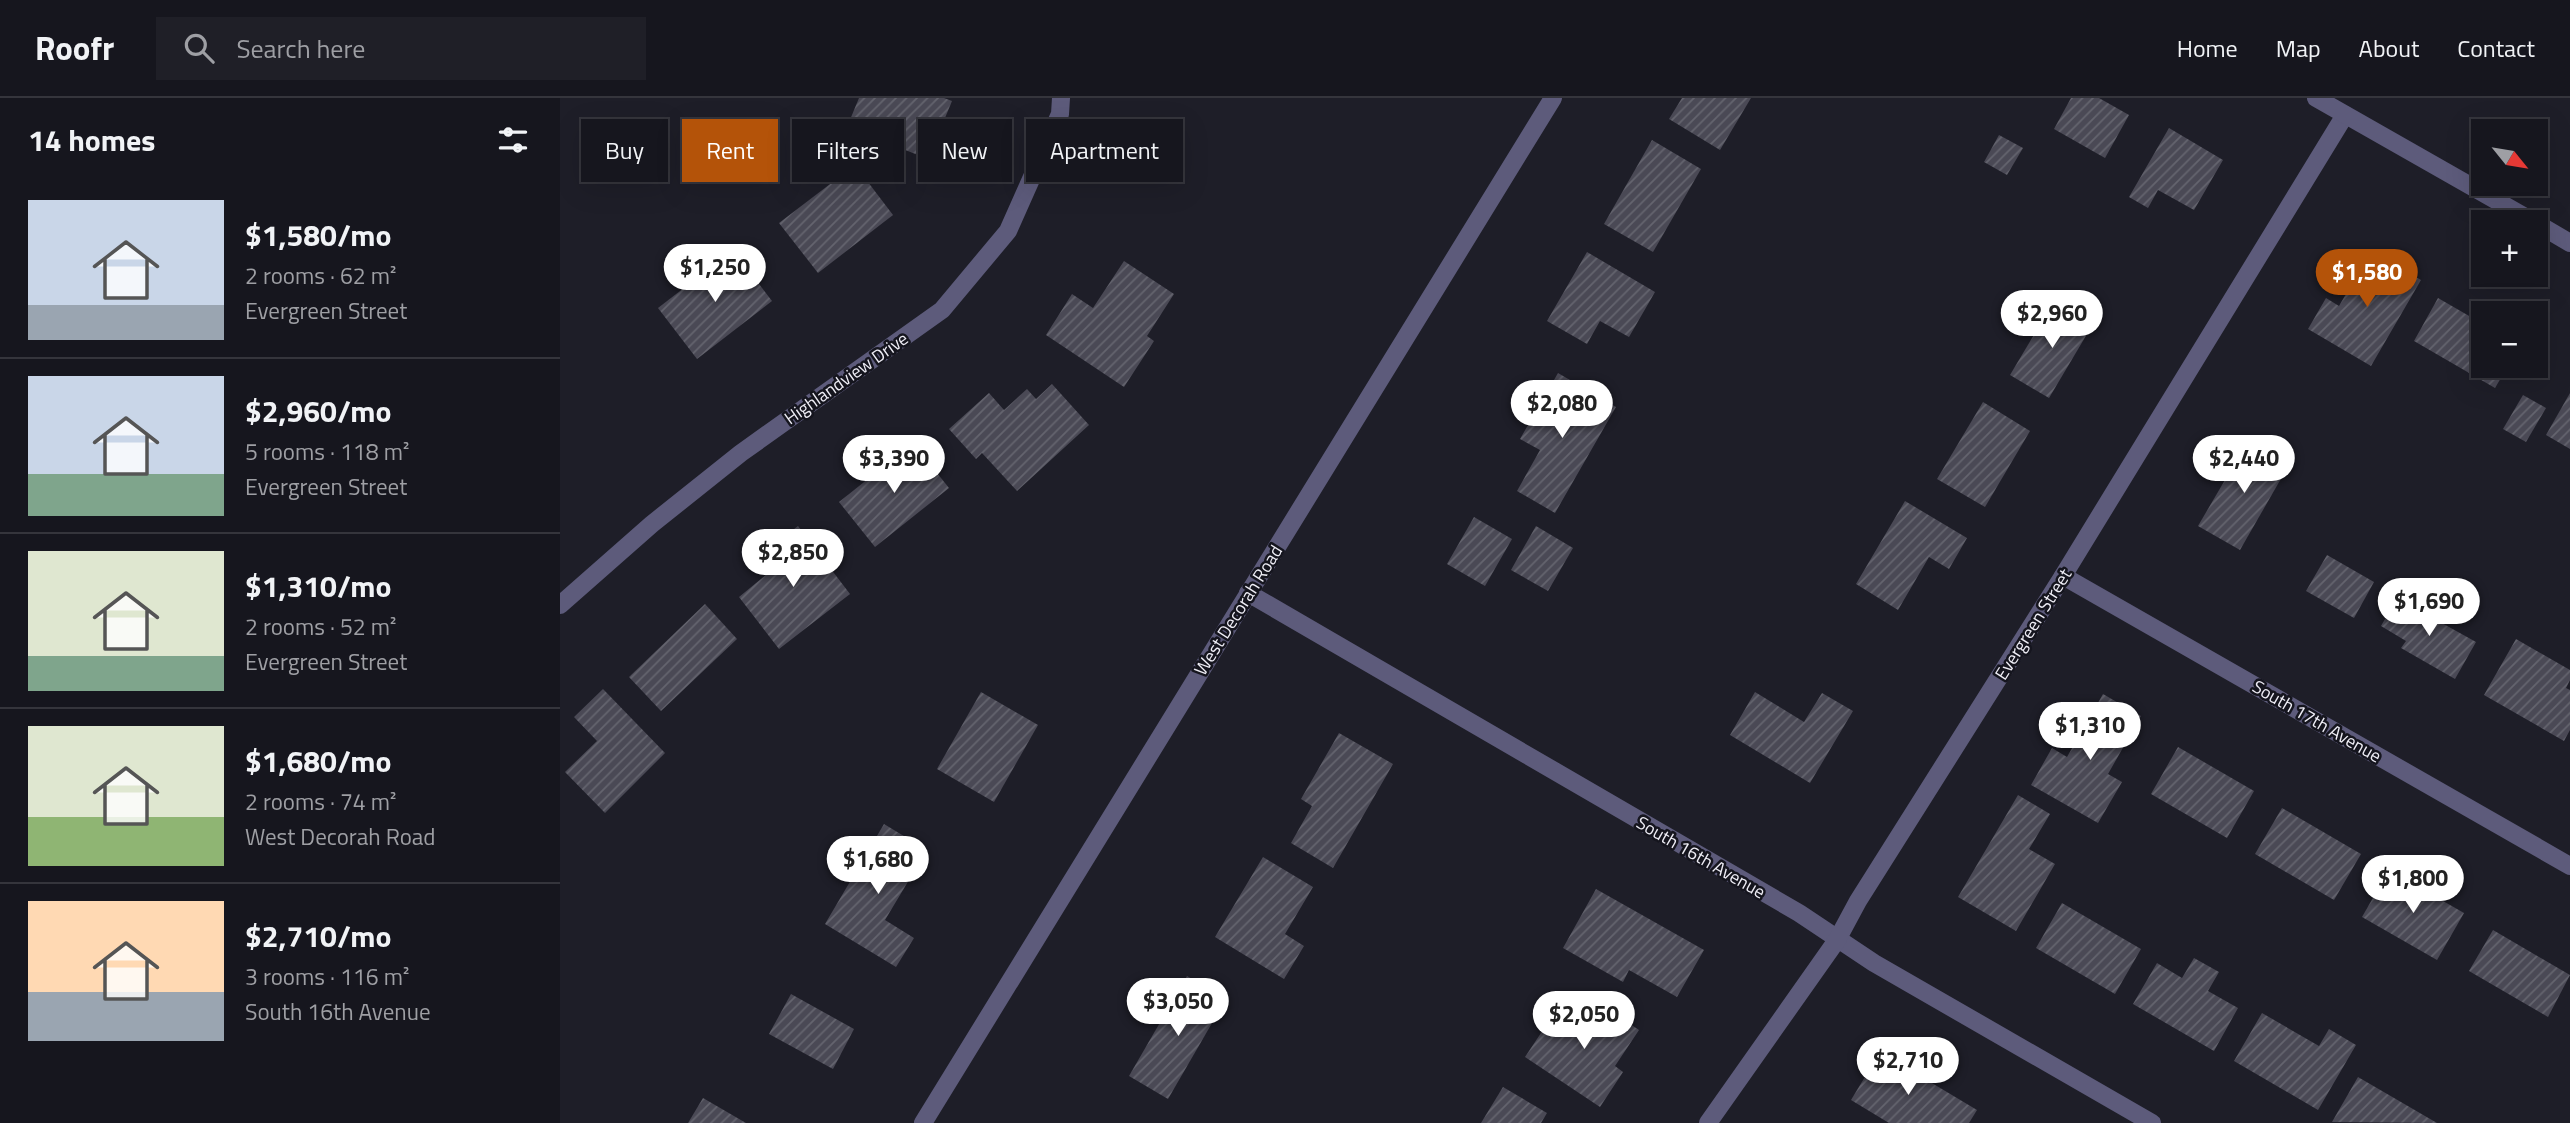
<!DOCTYPE html>
<meta charset="utf-8">
<style>
:root{--surface:#16161e;--page:#1f1f27;--text:#f1f3f6;--muted:#9e9fa4;--line:#35353c;--accent:#b45309}
body{margin:0;font-family:"Titillium Web",sans-serif;background:var(--page);color:var(--text);height:100vh;display:flex;flex-direction:column;font-size:26px;white-space:nowrap}
*{box-sizing:border-box;margin:0}
p{font-size:23px;color:var(--muted)}
.icon{flex:none;width:38px;height:38px;fill:none;stroke:currentColor;stroke-width:2;stroke-linecap:round;stroke-linejoin:round}
.map{position:relative;flex:1;overflow:hidden}
.sheet{display:flex;flex-direction:column;background:var(--surface);width:560px}
.sheet>*{flex:none}
.hud{position:absolute;left:21px;top:21px;width:665px;height:63px;display:flex;gap:14px}
.needle{width:46px;rotate:120deg}
.tools{position:absolute;left:1911px;top:21px;display:grid;gap:14px}
.tools a{display:grid;place-items:center;width:77px;height:77px;border-radius:0px;background:var(--surface);box-shadow:0 7px 28px #0002,0 0 0 2px var(--line);font-size:35px}
.price{position:absolute;translate:-50% -60px;padding:0 16px;border-radius:24px;background:#fff;color:#222;font-size:23px;line-height:46px;filter:drop-shadow(0 2px 4px #0008)}
.price::after{content:'';position:absolute;left:50%;top:42px;width:21px;height:16px;margin-left:-10px;background:inherit;clip-path:polygon(0 0,100% 0,50% 100%)}
.price.current{background:var(--accent);color:#fff}
ul{padding:0;list-style:none}
li{display:flex;align-items:center;gap:21px;height:175px;padding:0 28px}
li+li{border-top:2px solid var(--line)}
li span{display:grid;place-items:center;flex:none;width:196px;height:140px;border-radius:0px;color:#555}
li>.icon{margin-inline-start:auto}
span .icon{width:84px;height:84px;fill:#fffc;stroke-width:1}
li b{font-size:30px}
h2{display:flex;justify-content:space-between;align-items:center;height:84px;padding:0 28px;font-size:30px}
.tag{padding:0 24px;border-radius:0px;background:var(--surface);box-shadow:0 7px 28px #0002,0 0 0 2px var(--line);font-size:24px;line-height:63px}
.tag.current{background:var(--accent);color:#fff}
header{display:flex;align-items:center;gap:42px;box-sizing:border-box;height:98px;padding:0 35px;background:var(--surface);border-bottom:2px solid var(--line)}
header strong{font-size:33px}
nav{display:flex;gap:38px;margin-inline-start:auto;font-size:24px}
.search{width:490px;height:63px;background:var(--page);display:flex;align-items:center;gap:18px;box-sizing:border-box;padding:0 24px;border-radius:0px;color:var(--muted);font-size:26px}
main{display:flex;flex:1;min-height:0}
.map>svg:first-child{display:block}
.building{fill:url(#building-hatch)}
.lines{fill:none;stroke-linecap:round;stroke-linejoin:round}
.minor{stroke:#5d5b7b;stroke-width:18}
.tertiary{stroke:#5d5b7b;stroke-width:18}
.labels{text-anchor:middle;dominant-baseline:central;stroke-width:5;stroke-linejoin:round;paint-order:stroke}
.street-label{font-size:18px;fill:#efeef6;stroke:#15151e}
</style>
<header>
<strong>Roofr</strong>
<div class="search"><svg class="icon" aria-label="search" viewBox="0 0 24 24"><circle cx="10" cy="10" r="6"/><path d="M15 15l6 6"/></svg>Search here</div>
<nav><a>Home</a><a>Map</a><a>About</a><a>Contact</a></nav>
</header>
<main>
<section class="sheet">
<h2>14 homes<svg class="icon" aria-label="filters" viewBox="0 0 24 24"><path d="M4 7h16M4 17h16"/><circle cx="9" cy="7" r="2"/><circle cx="15" cy="17" r="2"/></svg></h2>
<ul>
<li><span style="background:linear-gradient(#c9d6e8 75%,#9aa5b1 0)"><svg class="icon" aria-label="home" viewBox="0 0 24 24"><path d="M3 11l9-7 9 7M6 9v11h12V9"/></svg></span><div><b>$1,580/mo</b><p>2 rooms · 62 m²</p><p>Evergreen Street</p></div></li>
<li><span style="background:linear-gradient(#c9d6e8 70%,#7fa58c 0)"><svg class="icon" aria-label="home" viewBox="0 0 24 24"><path d="M3 11l9-7 9 7M6 9v11h12V9"/></svg></span><div><b>$2,960/mo</b><p>5 rooms · 118 m²</p><p>Evergreen Street</p></div></li>
<li><span style="background:linear-gradient(#dfe7d0 75%,#7fa58c 0)"><svg class="icon" aria-label="home" viewBox="0 0 24 24"><path d="M3 11l9-7 9 7M6 9v11h12V9"/></svg></span><div><b>$1,310/mo</b><p>2 rooms · 52 m²</p><p>Evergreen Street</p></div></li>
<li><span style="background:linear-gradient(#dfe7d0 65%,#8fb573 0)"><svg class="icon" aria-label="home" viewBox="0 0 24 24"><path d="M3 11l9-7 9 7M6 9v11h12V9"/></svg></span><div><b>$1,680/mo</b><p>2 rooms · 74 m²</p><p>West Decorah Road</p></div></li>
<li><span style="background:linear-gradient(#ffd9b3 65%,#9aa5b1 0)"><svg class="icon" aria-label="home" viewBox="0 0 24 24"><path d="M3 11l9-7 9 7M6 9v11h12V9"/></svg></span><div><b>$2,710/mo</b><p>3 rooms · 116 m²</p><p>South 16th Avenue</p></div></li>
</ul>
</section>
<div class="map">
<svg width="2010" height="1025" viewBox="0 0 2010 1025">
<defs>
<pattern id="building-hatch" width="6" height="6" patternUnits="userSpaceOnUse" patternTransform="scale(1.75)"><rect width="6" height="6" fill="#4a4955"/><path d="M-1 1l2-2M0 6l6-6M5 7l2-2" fill="none" stroke="#64646e"/></pattern>
</defs>
<rect width="100%" height="100%" fill="#1e1e28"/>
<g class="building">
<polygon points="299,0 384,0 392,3 368,61 287,29"/>
<polygon points="1122,0 1191,0 1160,52 1109,21"/>
<polygon points="1511,0 1539,0 1569,17 1545,60 1494,31"/>
<polygon points="1609,30 1663,62 1634,112 1598,92 1588,110 1569,99"/>
<polygon points="1439,37 1463,50 1447,77 1424,64"/>
<polygon points="1092,42 1141,71 1093,154 1044,126"/>
<polygon points="295,67 333,117 258,175 219,125"/>
<polygon points="173,152 212,203 137,261 98,210"/>
<polygon points="1811,153 1861,182 1811,268 1748,231 1766,200 1779,208"/>
<polygon points="1027,154 1095,194 1069,239 1040,223 1027,246 987,223"/>
<polygon points="564,163 614,196 587,238 594,243 564,289 486,237 512,196 533,210"/>
<polygon points="1878,200 1923,226 1923,268 1948,268 1935,290 1854,243"/>
<polygon points="1494,203 1533,226 1489,300 1450,277"/>
<polygon points="998,275 1056,309 995,415 957,393 980,352 960,341"/>
<polygon points="492,286 529,327 457,393 422,355 416,361 389,331 429,295 444,312 467,291 476,301"/>
<polygon points="2010,295 2010,351 1986,337"/>
<polygon points="1963,297 1986,310 1966,344 1943,331"/>
<polygon points="1423,304 1470,333 1425,409 1377,381"/>
<polygon points="1689,341 1730,365 1680,452 1638,428"/>
<polygon points="353,345 389,390 315,449 279,404"/>
<polygon points="1345,403 1407,440 1389,471 1369,459 1338,512 1296,486"/>
<polygon points="914,419 952,441 925,488 887,466"/>
<polygon points="238,428 290,496 219,551 179,499 212,472 200,457"/>
<polygon points="976,428 1013,450 988,493 951,472"/>
<polygon points="1767,457 1814,484 1794,520 1746,493"/>
<polygon points="1837,500 1916,544 1895,581 1841,550 1846,543 1821,528"/>
<polygon points="145,506 177,541 101,613 69,579"/>
<polygon points="1956,541 2010,572 2010,582 2006,590 2010,592 2010,632 2004,643 1924,597"/>
<polygon points="43,591 105,655 45,715 5,674 37,643 14,619"/>
<polygon points="421,594 478,627 434,704 377,671"/>
<polygon points="1195,594 1244,624 1262,595 1293,613 1250,685 1170,637"/>
<polygon points="1543,596 1581,618 1548,676 1562,684 1538,725 1471,687 1492,650 1507,659"/>
<polygon points="779,635 833,666 773,770 731,745 752,708 741,701"/>
<polygon points="1618,649 1694,693 1667,740 1591,696"/>
<polygon points="1458,697 1490,716 1469,751 1495,766 1456,833 1398,799"/>
<polygon points="1722,710 1801,756 1774,802 1695,756"/>
<polygon points="324,726 367,752 325,822 354,840 336,869 265,826"/>
<polygon points="703,759 753,789 725,836 744,848 724,881 655,839"/>
<polygon points="1829,772 1904,815 1877,862 1802,819"/>
<polygon points="1036,791 1144,852 1117,899 1069,872 1063,884 1003,850"/>
<polygon points="1502,805 1581,851 1555,896 1476,850"/>
<polygon points="1933,832 2010,877 1988,919 1909,873"/>
<polygon points="1634,860 1659,874 1648,893 1678,910 1654,953 1573,906 1597,865 1622,880"/>
<polygon points="627,878 666,901 608,1001 569,978"/>
<polygon points="231,896 294,931 273,971 209,936"/>
<polygon points="1039,905 1079,932 1055,968 1063,974 1040,1009 965,959 997,911 1024,928"/>
<polygon points="1702,915 1759,948 1769,931 1796,947 1758,1012 1674,963"/>
<polygon points="1320,954 1417,1012 1409,1025 1329,1025 1291,1002"/>
<polygon points="1798,979 1877,1025 1772,1024"/>
<polygon points="943,989 987,1015 981,1025 921,1025"/>
<polygon points="143,1000 186,1025 128,1025"/>
</g>
<g class="lines">
<g class="minor">
<polyline points="1503,478 2010,768"/>
<polyline points="688,495 1239,815 1314,865 1592,1025"/>
<polyline points="0,507 92,426 181,355 382,212 448,133 500,16 501,0"/>
<polyline points="1148,1025 1277,842 1298,803 1503,478 1785,17"/>
</g>
<g class="tertiary">
<polyline points="1756,0 1974,124"/>
<polyline points="1976,125 2010,145"/>
<polyline points="363,1025 993,0"/>
</g>
</g>
<g class="labels">
<g class="street-label">
<text transform="translate(286 280) rotate(-35)">Highlandview Drive</text>
<text transform="translate(678 512) rotate(-58)">West Decorah Road</text>
<text transform="translate(1473 526) rotate(-58)">Evergreen Street</text>
<text transform="translate(1757 623) rotate(30)">South 17th Avenue</text>
<text transform="translate(1141 759) rotate(30)">South 16th Avenue</text>
</g>
</g>
</svg>
<div class="tools">
<a><svg class="needle" viewBox="-14 -14 28 28"><path d="M0-13l5 13h-10z" fill="#e53935"/><path d="M0 13l5-13h-10z" fill="#9e9fa4"/></svg></a>
<a>+</a>
<a>−</a>
</div>
<b class="price" style="left:155px;top:206px">$1,250</b>
<b class="price current" style="left:1807px;top:211px">$1,580</b>
<b class="price" style="left:1492px;top:252px">$2,960</b>
<b class="price" style="left:1002px;top:342px">$2,080</b>
<b class="price" style="left:334px;top:397px">$3,390</b>
<b class="price" style="left:1684px;top:397px">$2,440</b>
<b class="price" style="left:233px;top:491px">$2,850</b>
<b class="price" style="left:1869px;top:540px">$1,690</b>
<b class="price" style="left:1530px;top:664px">$1,310</b>
<b class="price" style="left:318px;top:798px">$1,680</b>
<b class="price" style="left:1853px;top:817px">$1,800</b>
<b class="price" style="left:618px;top:940px">$3,050</b>
<b class="price" style="left:1024px;top:953px">$2,050</b>
<b class="price" style="left:1348px;top:999px">$2,710</b>
<div class="hud">
<a class="tag">Buy</a>
<a class="tag current">Rent</a>
<a class="tag">Filters</a>
<a class="tag">New</a>
<a class="tag">Apartment</a>
</div>
</div>
</main>
